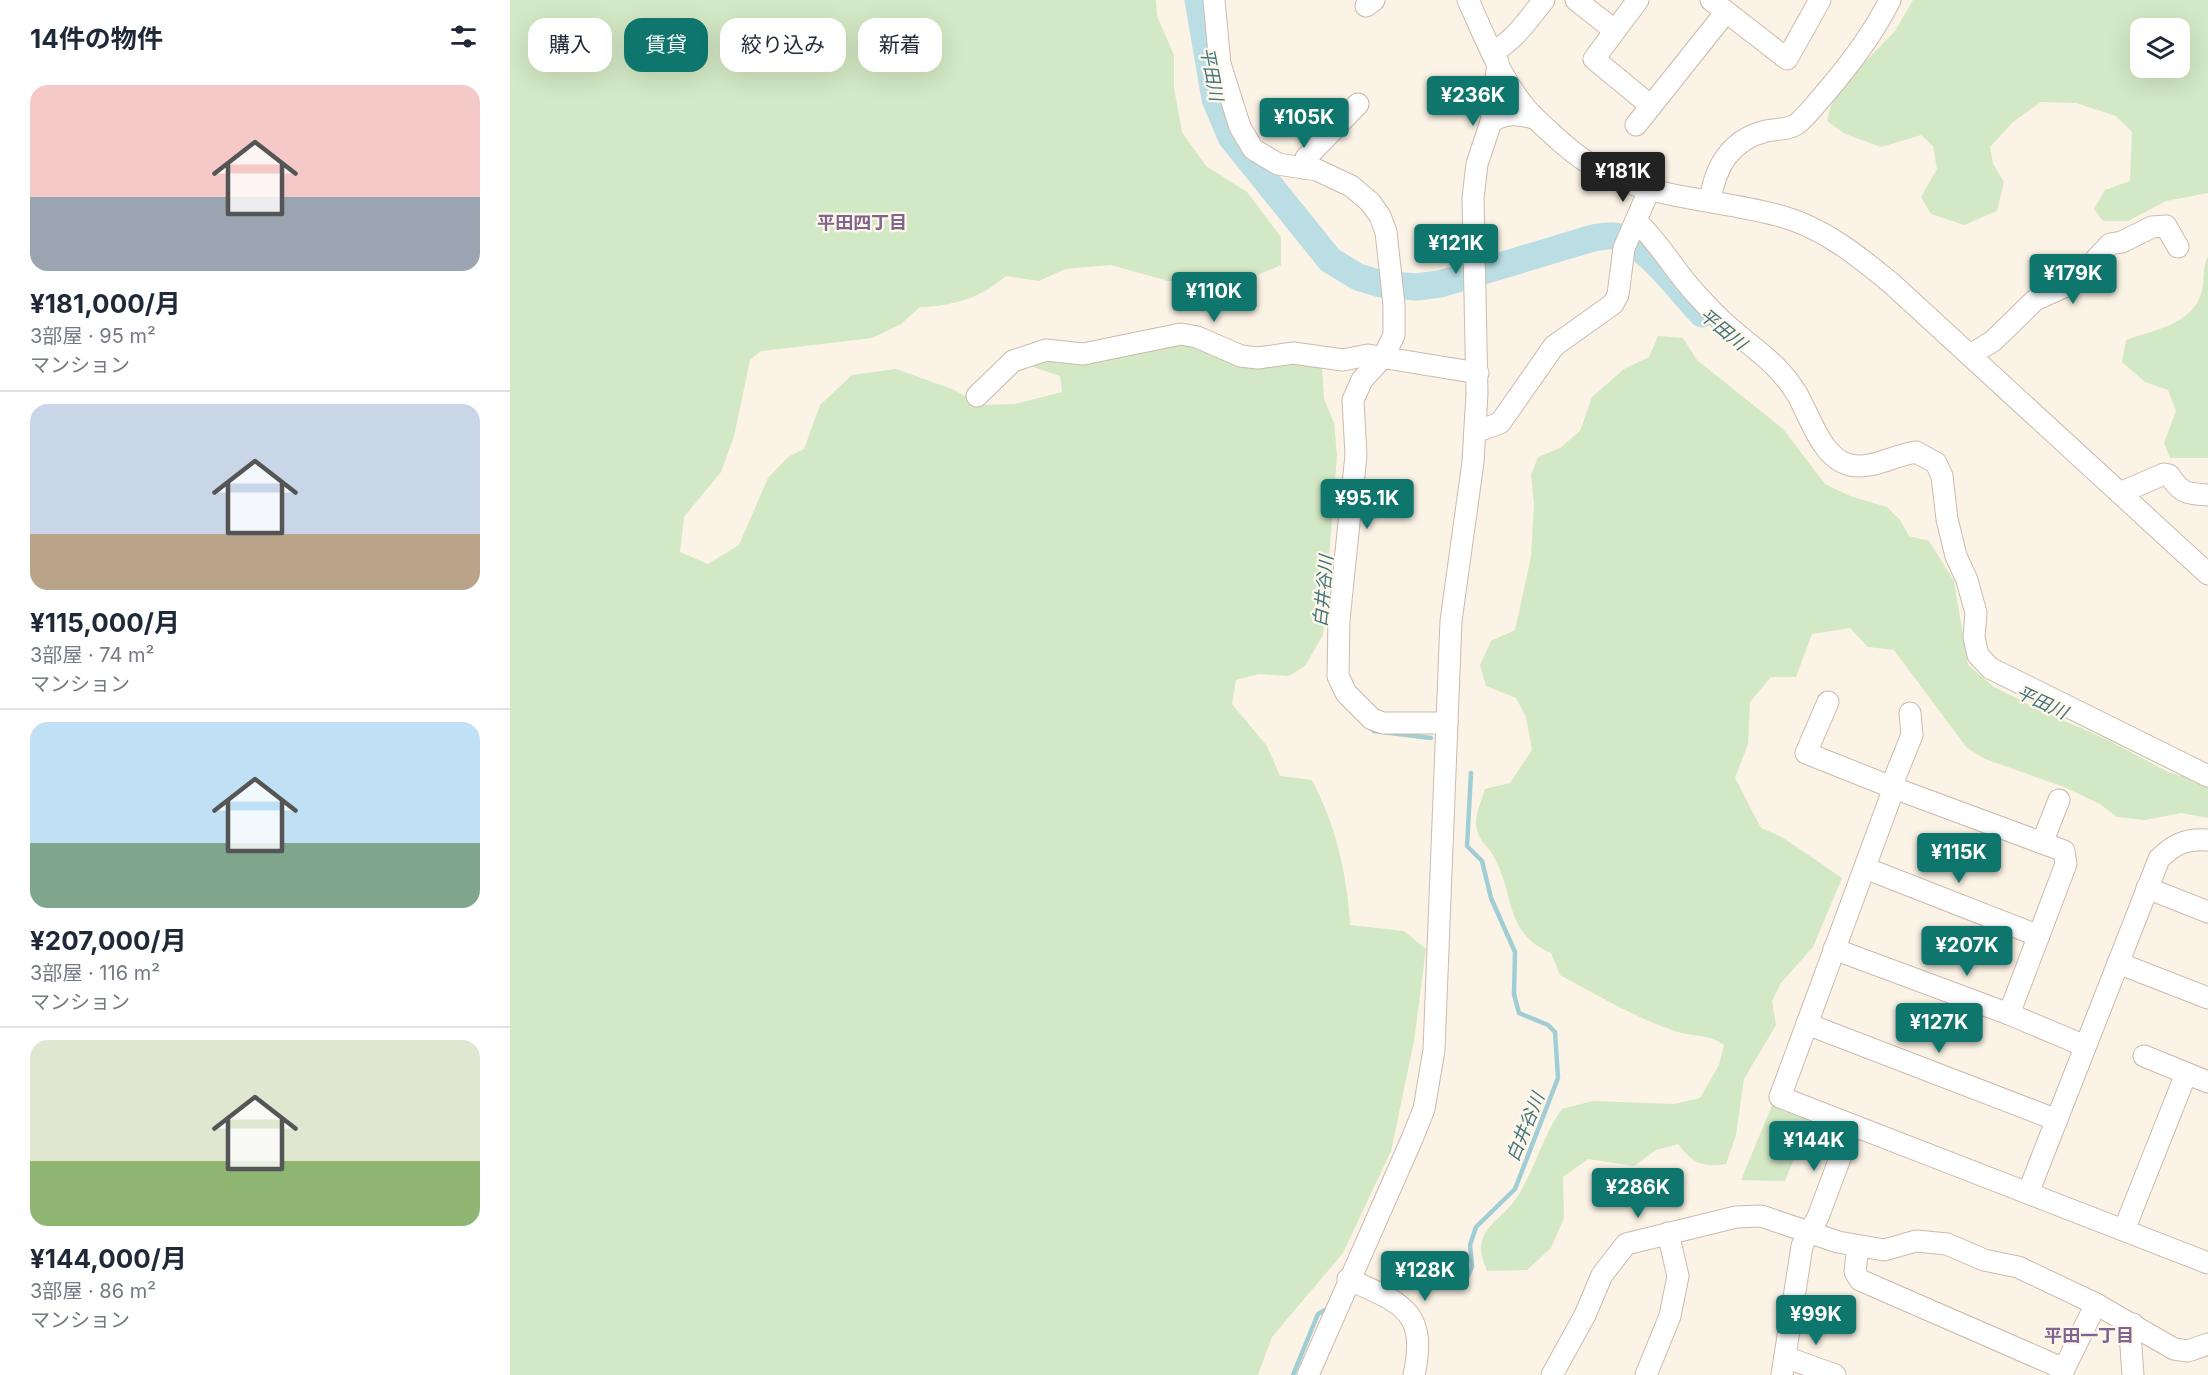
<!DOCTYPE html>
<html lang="ja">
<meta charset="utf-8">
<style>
:root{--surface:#fff;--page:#f2f2f3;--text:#1f2937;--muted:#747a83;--line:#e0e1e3;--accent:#0f766e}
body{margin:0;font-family:Inter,"Noto Sans JP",sans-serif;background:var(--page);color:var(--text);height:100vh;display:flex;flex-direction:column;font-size:22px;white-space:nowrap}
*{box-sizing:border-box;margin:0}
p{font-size:20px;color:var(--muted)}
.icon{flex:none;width:33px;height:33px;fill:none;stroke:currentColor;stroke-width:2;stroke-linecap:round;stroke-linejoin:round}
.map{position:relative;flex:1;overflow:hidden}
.side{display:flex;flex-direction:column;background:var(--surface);width:510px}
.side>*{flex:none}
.guide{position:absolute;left:18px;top:18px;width:570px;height:54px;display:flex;gap:12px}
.tools{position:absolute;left:1620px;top:18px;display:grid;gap:12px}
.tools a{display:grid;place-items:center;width:60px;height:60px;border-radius:12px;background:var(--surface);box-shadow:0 6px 24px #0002;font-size:30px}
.price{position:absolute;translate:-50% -51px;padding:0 14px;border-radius:6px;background:var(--accent);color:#fff;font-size:20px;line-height:39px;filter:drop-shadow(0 2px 3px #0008)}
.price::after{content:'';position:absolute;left:50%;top:36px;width:18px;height:14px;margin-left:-9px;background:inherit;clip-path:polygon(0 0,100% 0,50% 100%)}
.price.selected{background:#222;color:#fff}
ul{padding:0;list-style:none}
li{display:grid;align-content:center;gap:12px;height:318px;padding:0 30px}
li+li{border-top:2px solid var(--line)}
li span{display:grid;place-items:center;height:186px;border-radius:18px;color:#555}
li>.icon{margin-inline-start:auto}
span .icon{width:108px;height:108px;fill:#fffc;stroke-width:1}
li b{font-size:26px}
h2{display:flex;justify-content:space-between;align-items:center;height:72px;padding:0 30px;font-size:26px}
.pill{padding:0 21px;border-radius:18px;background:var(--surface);box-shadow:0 6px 24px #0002;font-size:21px;line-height:54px}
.pill.selected{background:var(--accent);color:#fff}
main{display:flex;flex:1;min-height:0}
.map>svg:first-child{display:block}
.green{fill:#d3e8c4;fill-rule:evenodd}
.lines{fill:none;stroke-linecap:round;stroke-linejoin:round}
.stream{stroke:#a1cdd5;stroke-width:4.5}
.river{stroke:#badee4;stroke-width:27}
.minor-casing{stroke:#ccbaac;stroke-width:23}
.minor{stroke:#fff;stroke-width:21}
.labels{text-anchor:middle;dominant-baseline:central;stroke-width:4.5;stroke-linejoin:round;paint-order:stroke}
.water-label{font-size:18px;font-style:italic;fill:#43757f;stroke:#fef7eb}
.neighbourhood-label{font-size:18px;font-weight:bold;fill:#80638f;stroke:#fef7eb}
</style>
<main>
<section class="side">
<h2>14件の物件<svg class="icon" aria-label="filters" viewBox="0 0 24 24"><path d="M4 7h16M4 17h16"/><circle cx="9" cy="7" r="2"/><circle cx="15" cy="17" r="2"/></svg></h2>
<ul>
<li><span style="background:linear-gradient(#f6c9c9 60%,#9aa5b1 0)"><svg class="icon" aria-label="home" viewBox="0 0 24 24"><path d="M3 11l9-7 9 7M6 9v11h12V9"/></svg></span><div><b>¥181,000/月</b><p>3部屋 · 95 m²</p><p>マンション</p></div></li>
<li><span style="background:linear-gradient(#c9d6e8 70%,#b9a48a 0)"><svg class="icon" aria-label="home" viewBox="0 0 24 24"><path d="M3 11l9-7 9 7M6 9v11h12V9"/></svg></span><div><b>¥115,000/月</b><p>3部屋 · 74 m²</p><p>マンション</p></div></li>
<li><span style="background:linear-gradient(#bfe0f5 65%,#7fa58c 0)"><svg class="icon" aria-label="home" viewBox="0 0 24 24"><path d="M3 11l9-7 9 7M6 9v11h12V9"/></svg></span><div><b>¥207,000/月</b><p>3部屋 · 116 m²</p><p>マンション</p></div></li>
<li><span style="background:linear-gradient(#dfe7d0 65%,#8fb573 0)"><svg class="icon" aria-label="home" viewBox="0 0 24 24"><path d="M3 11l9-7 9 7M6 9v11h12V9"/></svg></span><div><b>¥144,000/月</b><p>3部屋 · 86 m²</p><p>マンション</p></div></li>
</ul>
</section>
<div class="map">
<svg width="1698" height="1375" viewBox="0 0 1698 1375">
<rect width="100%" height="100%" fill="#fbf3e5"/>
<g class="green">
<path d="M0,0H646L647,16L664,55V88L672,132L696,166L737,192L771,237V265L731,282L658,281L601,265L555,269L529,281L496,276C470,298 444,306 410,307L391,324L362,338L251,351L240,360L224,436L211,472L174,517L170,552L198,564L229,545L258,478L278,457L294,449L310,405L342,375L386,369L442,389L472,405L505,404L552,392L550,376L523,367L529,352L681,345L796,362L812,368L814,399L824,423L827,455L813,635L795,666L779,676L749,674L726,680L722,704L757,746L770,776L802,780C826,826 837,873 840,925L894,931L916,949L904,1041L881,1151L833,1253L762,1337L748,1375H0Z"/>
<path d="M1403,0H1698V193L1656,201L1618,221H1593L1584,209L1595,190L1620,181L1622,132L1606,116L1566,103L1531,102L1503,122L1480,147L1483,164L1494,182L1487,211L1454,225L1421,214L1411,197L1427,169L1423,146L1411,135L1371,147L1335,134L1317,121L1324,94L1385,31ZM1630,28H1670V68H1630Z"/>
<path d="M1698,256V458H1660L1654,443L1666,411L1658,390L1635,382L1612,362L1616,340C1642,330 1678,326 1690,297C1696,284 1691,269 1698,256Z"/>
<path d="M1148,336L1173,338L1187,360L1273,429L1315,484L1340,496L1377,507L1390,520L1399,536L1419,541L1444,581L1458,665L1484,687L1532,711L1598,740L1658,772L1698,783V818L1671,813L1635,820L1607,817L1590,804L1554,787L1475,759L1457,748L1384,650L1358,647L1340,628L1302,634L1286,677H1261L1240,702L1238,744L1225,778L1251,828L1272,837L1332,878L1303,947L1271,983L1262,1001L1266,1025L1234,1079L1226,1135L1216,1164C1191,1168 1183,1163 1168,1144L1146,1150L1124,1166L1078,1159L1053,1177L1054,1218L1041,1248L1017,1270L977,1271C975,1265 971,1256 971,1249C971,1228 991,1218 1002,1204C1024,1175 1031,1138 1052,1109L1083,1101L1164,1104L1190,1098L1209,1065L1214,1045C1197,1033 1180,1037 1162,1030C1122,1016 1087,995 1050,975L1041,953C994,933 1005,895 984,857C977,843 969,844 966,825C965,814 972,800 975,789L1000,783L1022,750L1016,717L1006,698L976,686L970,665L981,641L1005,630L1021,557L1024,504L1021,475L1028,457L1050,448L1070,431L1082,397L1114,369L1139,357Z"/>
<polygon points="1263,1103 1300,1118 1275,1181 1231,1180"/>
</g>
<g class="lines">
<g class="stream">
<polyline points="859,727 864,731 921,738"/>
<polyline points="867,1285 899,1269 916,1275 955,1282 962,1267 960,1245 966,1227 1005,1189 1048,1078 1045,1032 1038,1025 1009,1013 1004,994 1005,952 981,898 972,861 957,846 961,773"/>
<polyline points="783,1375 808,1314 819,1308"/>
</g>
<path class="river" d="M688,0L705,99L721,137L820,260L848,277L871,284L906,287L930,284L1083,238C1090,237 1100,235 1106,236C1137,244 1170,291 1192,314"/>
<g class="minor-casing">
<g id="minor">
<polyline points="704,0 710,64 730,127 743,149 768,164 807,170 841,186 860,202 870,216 876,232 884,305 884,335 874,356 852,380 843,400 846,455 829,620 828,676 836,693 862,719 873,723 937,723"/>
<path d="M958,0C975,37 995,90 1025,118C1043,135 1064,155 1085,167C1139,200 1214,199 1274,217C1315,229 1348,256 1381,283L1698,574"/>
<polyline points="1066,0 1104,30"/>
<polyline points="1128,0 1084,59 1141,106"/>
<polyline points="1201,0 1277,59 1310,0"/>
<polyline points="856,6 864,0"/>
<path d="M982,52C1004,42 1019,18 1034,0"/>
<path d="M988,62L981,122C996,112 1008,114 1024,118"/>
<polyline points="1126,125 1216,12"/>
<polyline points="794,168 796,158 848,104"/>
<path d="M1200,201C1205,167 1220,140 1256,131C1266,129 1278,130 1287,124C1296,117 1304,106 1312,97C1338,67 1362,36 1380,0"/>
<path d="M1126,221C1150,243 1165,272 1187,295C1197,306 1208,318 1219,327C1246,351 1267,362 1287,394C1300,416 1311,458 1340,465C1362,470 1384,455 1406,452L1426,463L1432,476L1437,519L1446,556L1457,580L1466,613L1464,637L1468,655L1480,668L1698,776"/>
<polyline points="1460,355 1483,341 1525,300 1565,282 1600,244 1612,242 1642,227 1656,226 1668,247"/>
<polyline points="467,396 503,361 536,350 573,354 671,334 687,337 731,356 748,358 783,353 833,360 858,355 968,373"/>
<polyline points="965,432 990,423 1044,346 1103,304 1108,295 1114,248 1140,188"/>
<path d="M1610,493L1654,474L1659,475C1672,494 1675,493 1698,495"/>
<polyline points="1318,702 1296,753 1384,788 1385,777 1402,735 1400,713"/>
<polyline points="1532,843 1549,800"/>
<polyline points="1355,868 1529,936"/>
<polyline points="1637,888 1698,912"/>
<polyline points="1324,949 1499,1014 1575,1046"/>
<polyline points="1608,963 1698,998"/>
<polyline points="1499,1014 1556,864 1554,851 1384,788 1270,1097 1698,1263"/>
<polyline points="1297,1024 1547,1120"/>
<polyline points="1634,1056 1698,1082"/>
<path d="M1518,1193L1649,859C1664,844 1677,838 1698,840"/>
<polyline points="1614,1230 1676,1074"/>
<polyline points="1348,1246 1345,1272 1350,1280 1554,1369"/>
<path d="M838,1279C891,1303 918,1310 904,1375"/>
<polyline points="1275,1357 1325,1375"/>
<polyline points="798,1375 902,1139 914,1109 924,1050 941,621 963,462 967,393 963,198 967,164 981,122"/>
<polyline points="1042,1375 1075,1315 1092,1275 1116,1244 1226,1217 1251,1216 1328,1242 1374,1250 1406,1241 1437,1244 1474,1260 1508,1267 1586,1304 1664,1349 1678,1351 1698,1344"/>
<polyline points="1136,1375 1160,1316 1168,1276 1158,1233"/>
<polyline points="1272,1375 1292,1246 1308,1217 1342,1126"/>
<polyline points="1551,1375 1586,1304"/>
<polyline points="1623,1375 1620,1333 1623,1324"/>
</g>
</g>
<use href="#minor" class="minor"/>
</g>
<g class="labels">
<g class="water-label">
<text transform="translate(702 74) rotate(79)">平田川</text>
<text transform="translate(1213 329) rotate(39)">平田川</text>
<text transform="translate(813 591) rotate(-85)">白井谷川</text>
<text transform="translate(1532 702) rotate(25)">平田川</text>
<text transform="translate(1015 1127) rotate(-68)">白井谷川</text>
</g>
<g class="neighbourhood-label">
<text x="352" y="222">平田四丁目</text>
<text x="1579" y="1335">平田一丁目</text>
</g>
</g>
</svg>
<div class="tools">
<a><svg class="icon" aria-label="layers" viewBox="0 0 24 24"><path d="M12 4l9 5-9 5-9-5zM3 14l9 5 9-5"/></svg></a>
</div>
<b class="price" style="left:963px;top:127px">¥236K</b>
<b class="price" style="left:794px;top:149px">¥105K</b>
<b class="price selected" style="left:1113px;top:203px">¥181K</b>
<b class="price" style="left:946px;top:275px">¥121K</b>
<b class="price" style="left:1563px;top:305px">¥179K</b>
<b class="price" style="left:704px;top:323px">¥110K</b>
<b class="price" style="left:857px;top:530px">¥95.1K</b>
<b class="price" style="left:1449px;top:884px">¥115K</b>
<b class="price" style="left:1457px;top:977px">¥207K</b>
<b class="price" style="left:1429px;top:1054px">¥127K</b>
<b class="price" style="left:1304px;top:1172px">¥144K</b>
<b class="price" style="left:1128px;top:1219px">¥286K</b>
<b class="price" style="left:915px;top:1302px">¥128K</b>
<b class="price" style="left:1306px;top:1346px">¥99K</b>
<div class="guide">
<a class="pill">購入</a>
<a class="pill selected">賃貸</a>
<a class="pill">絞り込み</a>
<a class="pill">新着</a>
</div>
</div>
</main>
